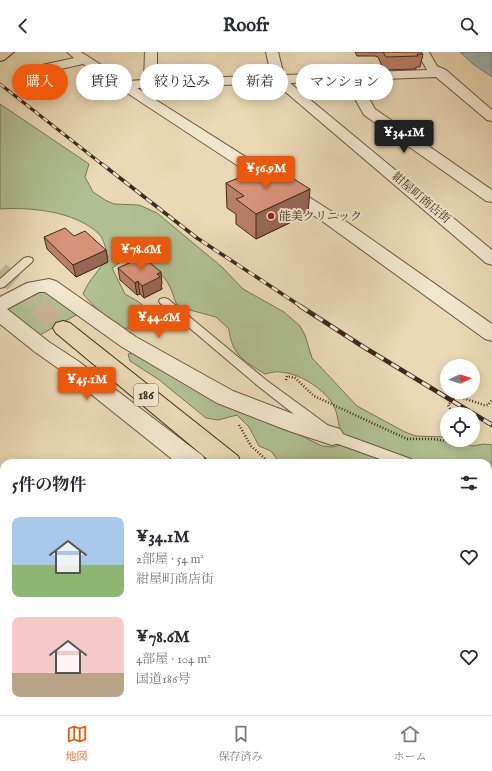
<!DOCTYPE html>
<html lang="ja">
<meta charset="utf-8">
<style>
:root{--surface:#fff;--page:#f7f7f7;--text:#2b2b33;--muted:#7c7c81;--line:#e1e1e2;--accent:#ea580c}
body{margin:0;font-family:"IM FELL English","Noto Serif JP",serif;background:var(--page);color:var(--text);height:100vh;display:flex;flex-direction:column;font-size:15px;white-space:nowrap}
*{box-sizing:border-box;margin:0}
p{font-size:13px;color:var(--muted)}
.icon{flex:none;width:22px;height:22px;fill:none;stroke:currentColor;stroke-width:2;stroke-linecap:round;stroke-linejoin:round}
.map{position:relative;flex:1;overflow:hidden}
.panel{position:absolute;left:0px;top:407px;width:492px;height:256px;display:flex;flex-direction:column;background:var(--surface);border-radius:12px 12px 0 0;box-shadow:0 2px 10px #0003}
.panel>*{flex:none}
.top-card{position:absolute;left:12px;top:12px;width:468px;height:36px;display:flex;gap:8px}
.needle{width:26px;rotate:86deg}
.buttons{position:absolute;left:440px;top:307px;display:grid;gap:8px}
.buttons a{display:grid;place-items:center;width:40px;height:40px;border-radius:50%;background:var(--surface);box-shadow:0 2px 10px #0003;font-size:20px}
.price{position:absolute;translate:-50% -34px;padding:0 9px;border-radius:4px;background:var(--accent);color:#fff;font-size:13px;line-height:26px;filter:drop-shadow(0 1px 2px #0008)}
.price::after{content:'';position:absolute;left:50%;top:24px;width:12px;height:9px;margin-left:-6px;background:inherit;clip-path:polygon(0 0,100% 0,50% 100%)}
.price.selected{background:#222;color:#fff}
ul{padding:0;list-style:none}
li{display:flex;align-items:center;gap:12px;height:100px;padding:0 12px}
li span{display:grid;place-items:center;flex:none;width:112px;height:80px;border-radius:8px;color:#555}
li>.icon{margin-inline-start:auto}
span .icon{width:48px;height:48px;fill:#fffc;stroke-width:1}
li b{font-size:17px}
h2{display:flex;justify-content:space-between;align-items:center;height:48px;padding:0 12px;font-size:17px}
.tag{padding:0 14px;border-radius:18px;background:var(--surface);box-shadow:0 2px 10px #0003;font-size:14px;line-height:36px}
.tag.selected{background:var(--accent);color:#fff}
header{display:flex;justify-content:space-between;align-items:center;height:52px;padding:0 12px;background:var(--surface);font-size:18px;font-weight:800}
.tab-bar{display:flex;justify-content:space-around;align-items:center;height:56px;border-top:1px solid var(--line);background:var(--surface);font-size:11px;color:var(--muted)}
.tab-bar a{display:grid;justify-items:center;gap:2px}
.tab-bar .selected{color:var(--accent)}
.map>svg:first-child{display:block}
.green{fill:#b0c092;stroke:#777657}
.water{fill:#9ab9b5;stroke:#758078}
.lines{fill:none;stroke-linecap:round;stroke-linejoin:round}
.trunk-tunnel-far1{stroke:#c8b696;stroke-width:18;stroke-dasharray:18 9;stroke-linecap:butt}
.trunk-tunnel{stroke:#c8b696;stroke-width:22;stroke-dasharray:22 11;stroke-linecap:butt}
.service-casing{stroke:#695642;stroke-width:2}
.minor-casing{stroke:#695642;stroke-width:2}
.trunk-casing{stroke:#3e2b1c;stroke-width:2}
.path{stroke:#3e2b1c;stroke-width:2.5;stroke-dasharray:1 2;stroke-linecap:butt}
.service{fill:#f1e6ce;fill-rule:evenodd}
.minor{fill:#f1e6ce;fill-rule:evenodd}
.trunk{fill:#ead9b4;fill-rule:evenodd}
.rail-far2-casing{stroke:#3e2b1c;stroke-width:3}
.rail-far1-casing{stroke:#3e2b1c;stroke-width:3.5}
.rail-casing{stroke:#3e2b1c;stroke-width:4.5}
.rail-far2{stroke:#f1e6ce;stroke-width:2;stroke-dasharray:5.5;stroke-linecap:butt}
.rail-far1{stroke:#f1e6ce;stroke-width:2.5;stroke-dasharray:7;stroke-linecap:butt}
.rail{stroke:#f1e6ce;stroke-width:3;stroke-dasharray:9;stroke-linecap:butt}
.wall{fill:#b87e66;stroke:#3e2b1c}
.shaded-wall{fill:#966753;stroke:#3e2b1c}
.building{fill:#d69377;stroke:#3e2b1c}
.poi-dot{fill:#8f2418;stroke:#f1e6ce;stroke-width:1.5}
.labels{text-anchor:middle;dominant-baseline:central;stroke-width:4;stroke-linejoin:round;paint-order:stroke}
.far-street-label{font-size:12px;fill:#3e2b1c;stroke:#f1e6ce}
.far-poi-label{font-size:12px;fill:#3e2b1c;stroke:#f1e6ce;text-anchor:start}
.shield{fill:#f1e6ce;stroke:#746351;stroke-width:1}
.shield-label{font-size:13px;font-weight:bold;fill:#3e2b1c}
</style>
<header><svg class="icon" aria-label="back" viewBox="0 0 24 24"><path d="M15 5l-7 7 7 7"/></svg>Roofr<svg class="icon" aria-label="search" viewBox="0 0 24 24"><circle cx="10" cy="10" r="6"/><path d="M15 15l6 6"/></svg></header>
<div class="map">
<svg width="492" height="663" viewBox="0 0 492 663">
<rect width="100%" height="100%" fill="#ead9b4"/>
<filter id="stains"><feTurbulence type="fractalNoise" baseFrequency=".005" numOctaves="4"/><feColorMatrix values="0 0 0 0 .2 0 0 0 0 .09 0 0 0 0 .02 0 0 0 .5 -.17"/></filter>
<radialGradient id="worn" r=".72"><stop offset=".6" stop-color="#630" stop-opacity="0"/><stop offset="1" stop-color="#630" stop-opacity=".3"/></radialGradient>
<g class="green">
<path d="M0,52L89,112L85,125L93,140L105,148L114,152L139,153L157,161L222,215L243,237L284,260L300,274L305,283L312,306L357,354L405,380L416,384L447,385V388H458L472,394L484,392L492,393V508L488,506V411H280L271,399L259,394L249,375L237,363L218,368L206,366L158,327L130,309L128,302L134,301L322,394L333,395L340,393C340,379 339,359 330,348C319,334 298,321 280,320C276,319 270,321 265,322C245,310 231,302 229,277L216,265L190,258L177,253C174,247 173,241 170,235C163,219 140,204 123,209C119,210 116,214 112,216L125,242L139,250L148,258L147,266L139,275C135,275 128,277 124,276C108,270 94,254 83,242C89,227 100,218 108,205C106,198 104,187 99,182C75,159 31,155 0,157Z"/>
<polygon points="49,236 78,262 38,284 6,259 8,253 39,237"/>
<polygon points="4,578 4,659 257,659 258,663 0,663 0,581"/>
</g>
<polygon class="water" points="460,0 492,0 492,25 473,12"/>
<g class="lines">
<polyline class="trunk-tunnel-far1" points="0,219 40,255"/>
<polyline class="trunk-tunnel" points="38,254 63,276"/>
<g class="service-casing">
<g id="service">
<polygon points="28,205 32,206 33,208 32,210 4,235 0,236 0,227 24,206"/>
<polygon points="164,246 168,247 266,328 337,380 411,407 413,411 391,411 327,388 258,334 160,251 159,249 160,247"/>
<polygon points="488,442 492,444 492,457 488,455"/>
</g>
</g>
<g class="minor-casing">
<g id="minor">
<polygon points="67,0 81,0 126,29 144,28 145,0 157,0 157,28 271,23 266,0 278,0 284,23 427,18 417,0 429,0 437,14 446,18 492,58 492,69 487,68 436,25 358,28 375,57 492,138 492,150 486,149 364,63 345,29 290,31 492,198 492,213 486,211 275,31 137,36 334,161 492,272 492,289 485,287 322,169 83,12 38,22 33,21 32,18 33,15 74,6"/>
<polygon points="49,227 56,229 136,285 233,339 304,366 340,377 344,384 340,391 332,393 289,379 217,351 122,295 45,240 39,240 7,257 49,290 78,309 203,404 206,411 177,411 62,319 35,300 0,272 0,245 27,231"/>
</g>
</g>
<g class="trunk-casing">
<g id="trunk">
<polygon points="0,0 14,0 4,8 0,9"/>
<polygon points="63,269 70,271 238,404 241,411 212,411 56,281 53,276 56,271"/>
<polygon points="488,642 492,644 492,663 474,663 473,659 488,659"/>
</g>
</g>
<g class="path">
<polyline points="286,328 287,324 295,326 314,344 407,387 433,387 457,391 462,388"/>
<polyline points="453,362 448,353 457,344 484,353 488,353 492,348"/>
<polyline points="239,373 251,394 270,411"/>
</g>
<use href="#service" class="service"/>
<use href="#minor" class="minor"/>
<use href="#trunk" class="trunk"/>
<g class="rail-far2-casing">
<polyline id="rail-far2" points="0,32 103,113"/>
</g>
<g class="rail-far1-casing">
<polyline id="rail-far1" points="102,112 197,186 302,255"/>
</g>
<g class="rail-casing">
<polyline id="rail" points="300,254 362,294 492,373"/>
</g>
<use href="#rail-far2" class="rail-far2"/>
<use href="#rail-far1" class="rail-far1"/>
<use href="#rail" class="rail"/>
</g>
<g class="wall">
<polygon points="355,0 421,0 423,2 420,15 416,15 416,17 384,18 378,5 375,4 357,4"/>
<polygon points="226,131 308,162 256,187 236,172 236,162 227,156"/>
<polygon points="74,184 108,210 76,225 47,197 44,185"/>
<polygon points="118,216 162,232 161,233 162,237 144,246 140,242 137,243 120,228"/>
</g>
<g class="shaded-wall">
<polygon points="310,137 308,162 256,187 256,162"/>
<polygon points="106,198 108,210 76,225 73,213"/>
<polygon points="161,220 162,232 161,233 162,237 144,246 142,234 157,222"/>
<polygon points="138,229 140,242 137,243 135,231"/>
</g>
<g class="building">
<polygon points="383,0 421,0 423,2 417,2 418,4 386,5"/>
<polygon points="258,118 269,125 281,119 310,137 256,162 236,147 244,144 226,131"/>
<polygon points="65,176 74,184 85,179 106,198 73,213 44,185"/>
<polygon points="143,205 161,220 157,222 160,225 142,234 138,229 135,231 118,216"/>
</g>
<circle class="poi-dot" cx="271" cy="164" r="4"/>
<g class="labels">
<g class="far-street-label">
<text transform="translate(421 146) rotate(40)">紺屋町商店街</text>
</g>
<g class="far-poi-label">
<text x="279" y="164">能美クリニック</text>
</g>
<rect class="shield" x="134" y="332" width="24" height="22" rx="3"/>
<g class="shield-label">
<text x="146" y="343">186</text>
</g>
</g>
<rect width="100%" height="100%" filter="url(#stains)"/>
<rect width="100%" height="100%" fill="url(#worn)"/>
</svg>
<div class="buttons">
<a><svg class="needle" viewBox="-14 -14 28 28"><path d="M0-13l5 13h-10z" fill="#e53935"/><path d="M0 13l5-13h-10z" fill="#7c7c81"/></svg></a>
<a><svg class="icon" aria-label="locate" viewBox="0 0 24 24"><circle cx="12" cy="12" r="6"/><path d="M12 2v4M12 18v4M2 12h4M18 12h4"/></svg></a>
</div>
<b class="price selected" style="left:404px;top:102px">¥34.1M</b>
<b class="price" style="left:266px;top:138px">¥56.9M</b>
<b class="price" style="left:141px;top:219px">¥78.6M</b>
<b class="price" style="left:159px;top:287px">¥44.6M</b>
<b class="price" style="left:87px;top:349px">¥45.1M</b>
<div class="top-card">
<a class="tag selected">購入</a>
<a class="tag">賃貸</a>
<a class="tag">絞り込み</a>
<a class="tag">新着</a>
<a class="tag">マンション</a>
</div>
<section class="panel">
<h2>5件の物件<svg class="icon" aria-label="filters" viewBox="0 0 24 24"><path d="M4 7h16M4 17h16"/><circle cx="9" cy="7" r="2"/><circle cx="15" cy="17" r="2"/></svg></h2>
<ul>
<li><span style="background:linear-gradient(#a9c7e8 60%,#8fb573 0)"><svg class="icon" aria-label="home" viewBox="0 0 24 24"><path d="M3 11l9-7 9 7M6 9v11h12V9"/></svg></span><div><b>¥34.1M</b><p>2部屋 · 54 m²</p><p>紺屋町商店街</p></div><svg class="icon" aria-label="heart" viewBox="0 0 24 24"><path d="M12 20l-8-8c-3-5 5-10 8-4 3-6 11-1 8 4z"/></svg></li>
<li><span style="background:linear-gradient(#f6c9c9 70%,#b9a48a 0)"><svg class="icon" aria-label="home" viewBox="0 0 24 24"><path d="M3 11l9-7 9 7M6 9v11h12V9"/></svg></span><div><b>¥78.6M</b><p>4部屋 · 104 m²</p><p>国道186号</p></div><svg class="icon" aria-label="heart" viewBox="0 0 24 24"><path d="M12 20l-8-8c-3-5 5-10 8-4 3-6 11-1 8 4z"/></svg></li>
</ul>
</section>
</div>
<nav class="tab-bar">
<a class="selected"><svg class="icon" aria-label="map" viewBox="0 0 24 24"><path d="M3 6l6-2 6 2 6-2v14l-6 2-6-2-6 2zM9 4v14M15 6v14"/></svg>地図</a>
<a><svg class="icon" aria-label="saved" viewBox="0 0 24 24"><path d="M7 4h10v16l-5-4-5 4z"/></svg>保存済み</a>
<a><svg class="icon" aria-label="home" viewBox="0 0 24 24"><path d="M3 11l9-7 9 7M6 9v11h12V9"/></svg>ホーム</a>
</nav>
